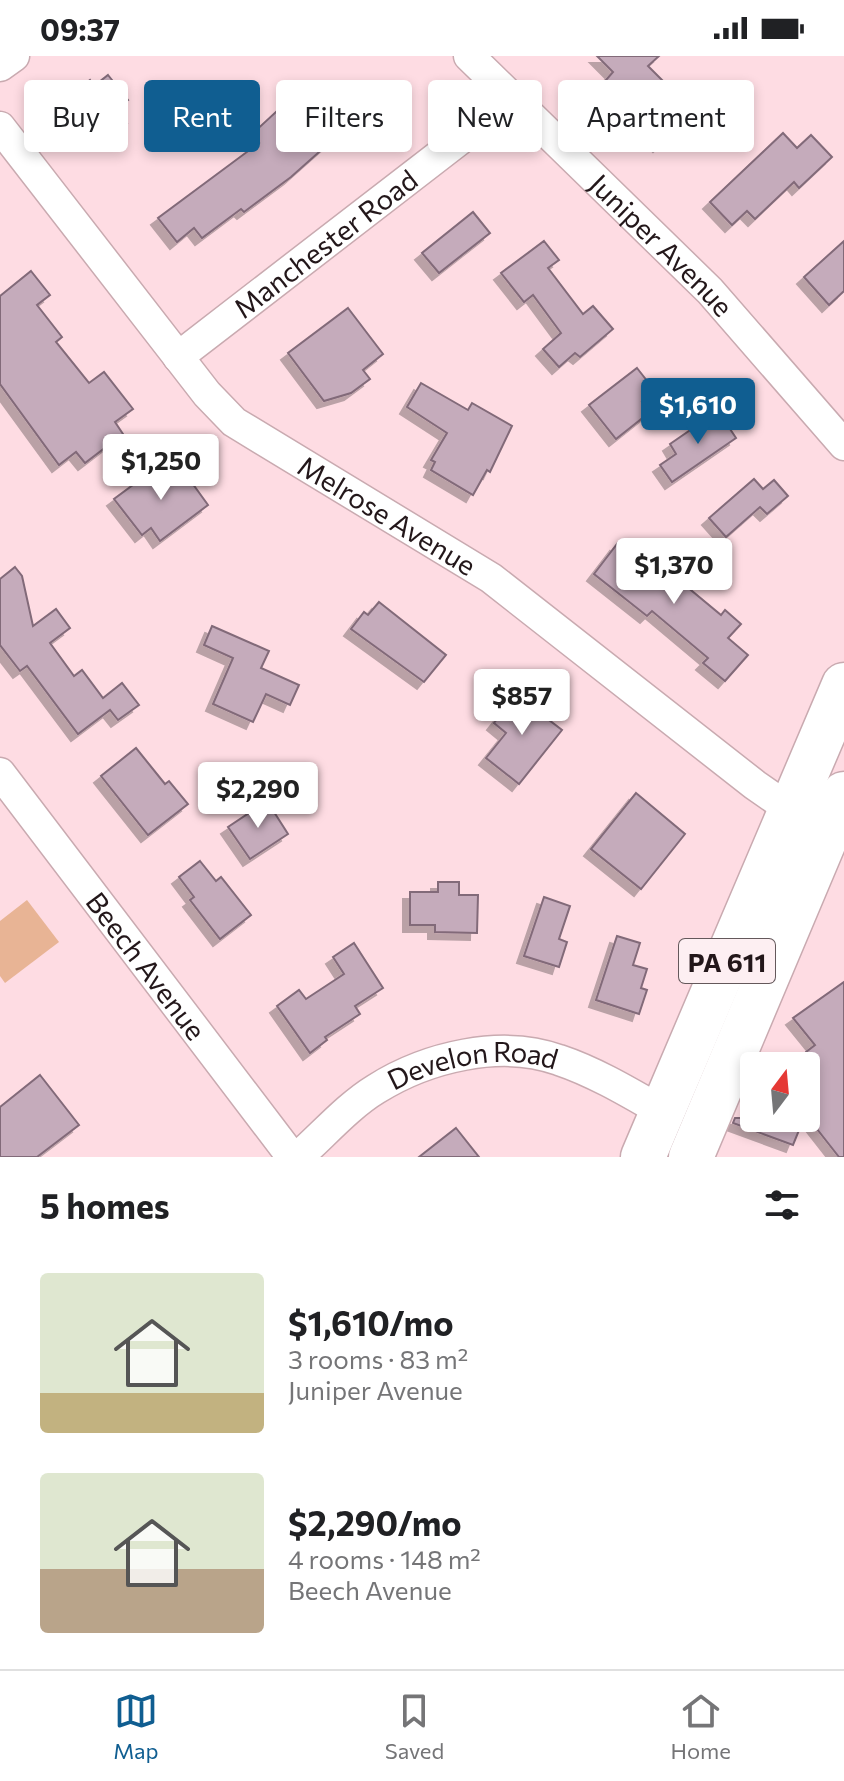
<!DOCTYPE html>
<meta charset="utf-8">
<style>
:root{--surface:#fff;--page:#f2f2f2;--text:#202124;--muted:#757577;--line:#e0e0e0;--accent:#105e91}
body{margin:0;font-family:Commissioner,sans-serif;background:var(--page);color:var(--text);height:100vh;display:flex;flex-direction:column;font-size:30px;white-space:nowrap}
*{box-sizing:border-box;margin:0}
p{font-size:26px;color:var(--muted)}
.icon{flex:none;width:44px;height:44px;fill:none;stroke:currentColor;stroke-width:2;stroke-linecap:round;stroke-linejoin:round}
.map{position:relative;height:1101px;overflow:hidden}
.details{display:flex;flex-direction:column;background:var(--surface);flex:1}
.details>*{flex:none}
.top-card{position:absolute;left:24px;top:24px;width:796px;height:72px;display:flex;gap:16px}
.needle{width:52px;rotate:16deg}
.buttons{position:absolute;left:740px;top:996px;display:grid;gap:16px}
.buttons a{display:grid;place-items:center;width:80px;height:80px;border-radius:8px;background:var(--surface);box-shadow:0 4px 12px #0003;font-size:40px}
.price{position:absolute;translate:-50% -68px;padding:0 18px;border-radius:8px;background:#fff;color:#222;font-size:26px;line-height:52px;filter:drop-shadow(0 2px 4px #0008)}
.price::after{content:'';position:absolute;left:50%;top:48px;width:24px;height:18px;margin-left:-12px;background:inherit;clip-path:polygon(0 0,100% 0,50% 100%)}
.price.selected{background:var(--accent);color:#fff}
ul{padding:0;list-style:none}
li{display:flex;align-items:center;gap:24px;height:200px;padding:0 40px}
li span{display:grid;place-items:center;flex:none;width:224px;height:160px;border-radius:8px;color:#555}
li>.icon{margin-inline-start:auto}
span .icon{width:96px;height:96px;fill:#fffc;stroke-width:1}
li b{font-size:34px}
h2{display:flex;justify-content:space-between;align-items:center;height:96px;padding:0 40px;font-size:34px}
.pill{padding:0 28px;border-radius:8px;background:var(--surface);box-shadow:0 4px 12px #0003;font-size:28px;line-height:72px}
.pill.selected{background:var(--accent);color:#fff}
.status{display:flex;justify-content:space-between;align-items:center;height:56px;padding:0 40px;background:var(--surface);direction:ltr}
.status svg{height:22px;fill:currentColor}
.tab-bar{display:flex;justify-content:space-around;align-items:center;height:112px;border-top:2px solid var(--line);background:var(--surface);font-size:22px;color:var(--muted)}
.tab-bar a{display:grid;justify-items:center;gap:4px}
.tab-bar .selected{color:var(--accent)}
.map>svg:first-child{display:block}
.green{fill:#e8b495}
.building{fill:#c5abbb;stroke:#826a79;stroke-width:2;filter:url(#shadow)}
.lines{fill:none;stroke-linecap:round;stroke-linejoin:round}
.minor-casing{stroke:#c9aab0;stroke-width:33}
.trunk-casing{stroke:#c9aab0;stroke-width:47}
.minor{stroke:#fff;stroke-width:30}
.trunk{stroke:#fff;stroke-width:44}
.labels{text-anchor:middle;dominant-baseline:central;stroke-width:6;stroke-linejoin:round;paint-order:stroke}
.shield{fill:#fdeff2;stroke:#64585b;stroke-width:2}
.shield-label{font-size:26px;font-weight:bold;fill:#23171a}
.street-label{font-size:28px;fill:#23171a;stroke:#fdeff2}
</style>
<div class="status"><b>09:37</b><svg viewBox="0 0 49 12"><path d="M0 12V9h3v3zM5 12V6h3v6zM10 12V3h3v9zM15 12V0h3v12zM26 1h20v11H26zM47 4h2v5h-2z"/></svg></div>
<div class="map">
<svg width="844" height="1101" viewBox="0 0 844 1101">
<defs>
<filter id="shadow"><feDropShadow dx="-7" dy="7" stdDeviation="0" flood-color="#0004"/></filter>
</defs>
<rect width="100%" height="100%" fill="#fedce3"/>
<polygon class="green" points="27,844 59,886 5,927 0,920 0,865"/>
<g class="building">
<polygon points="597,0 659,0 648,10 694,56 660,89 640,69 645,63 606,24 613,16"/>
<polygon points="108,19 128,44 116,52 127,67 102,87 67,42 90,24 94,30"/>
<polygon points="322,31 354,65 291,121 244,156 241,153 202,182 194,172 177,186 158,162 259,87 251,79 289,44 298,53"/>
<polygon points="783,77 797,92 811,79 832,101 799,132 794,126 755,163 747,155 732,169 710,146"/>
<polygon points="473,156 490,177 439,217 422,197"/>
<polygon points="544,185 559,204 548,212 583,258 593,250 613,273 580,301 575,297 559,311 543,293 561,277 533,239 524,246 501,217"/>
<polygon points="844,185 844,235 829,249 804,221"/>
<polygon points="31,215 50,239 37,249 62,281 56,286 89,327 104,316 133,353 115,366 123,378 85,407 76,396 59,409 0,328 0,240"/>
<polygon points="348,252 383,298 363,314 370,323 351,337 324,345 288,297"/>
<polygon points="637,312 655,335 642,346 650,356 616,383 589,349"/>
<polygon points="421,327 468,354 472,347 512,370 490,416 487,414 473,439 431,414 435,406 431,404 447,377 407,351"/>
<polygon points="718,355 736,382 672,426 660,409 676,398 670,388"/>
<polygon points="164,406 179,426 187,420 208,449 160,485 151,472 142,479 114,443"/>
<polygon points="754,423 763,433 774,424 788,440 767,458 760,451 726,481 709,462"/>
<polygon points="645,486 661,499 656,505 721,559 725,554 741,568 728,582 748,599 725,625 703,607 708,602 652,555 647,560 594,518 617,488 634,501"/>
<polygon points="15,511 22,520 33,570 56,553 70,572 50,587 74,620 82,614 103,642 122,627 139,649 118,664 110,654 78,678 27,610 20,615 0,589 0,523"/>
<polygon points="379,546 446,599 424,626 351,573 364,556 368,559"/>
<polygon points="212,570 269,595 261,612 299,629 290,649 266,638 253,666 213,648 233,602 204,589"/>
<polygon points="522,632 542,647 536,654 562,674 519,728 486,702 506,677 494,667"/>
<polygon points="136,692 165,728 169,725 188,748 148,779 101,720"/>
<polygon points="636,737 685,778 641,833 591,793"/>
<polygon points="267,745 288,778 250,803 228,771"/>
<polygon points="200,805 216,825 221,821 251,859 220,883 190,844 194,841 179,821"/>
<polygon points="438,826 459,826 459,839 478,839 477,877 435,876 435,869 410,869 410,836 438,836"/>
<polygon points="544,841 570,850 559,883 567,886 559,911 524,900"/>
<polygon points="617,880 640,887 633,909 647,913 641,932 647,934 639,958 596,944"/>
<polygon points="354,887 383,932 355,950 360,958 325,981 327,984 310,997 277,950 299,934 306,943 344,918 333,901"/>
<polygon points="844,926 844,1101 839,1101 806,1059 806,996 815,989 793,962"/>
<polygon points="40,1019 79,1069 37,1101 0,1101 0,1051"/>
<polygon points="735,1062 804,1062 793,1089 733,1067"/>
<polygon points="456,1072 479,1101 419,1101"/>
</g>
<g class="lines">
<g class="minor-casing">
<g id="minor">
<path id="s1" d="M469,0L710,235L844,389"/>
<polyline points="0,10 14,0"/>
<path id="s2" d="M0,71L207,338L234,366L491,522L755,729L791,754H807"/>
<path id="s3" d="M178,301L511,44"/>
<path id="s4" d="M0,717L292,1101"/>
<path id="s5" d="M298,1101C323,1079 348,1050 376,1033C427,1001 501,983 559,1004C595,1016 630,1037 663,1056"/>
</g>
</g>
<g class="trunk-casing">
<g id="trunk">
<polyline points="643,1101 844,629"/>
<polyline points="691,1101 844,738"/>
</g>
</g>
<use href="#minor" class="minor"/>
<use href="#trunk" class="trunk"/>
</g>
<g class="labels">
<rect class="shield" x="679" y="883" width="96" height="44" rx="6"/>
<g class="shield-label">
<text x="727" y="905">PA 611</text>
</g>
<g class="street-label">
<text stroke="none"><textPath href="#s3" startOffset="186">Manchester Road</textPath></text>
<text stroke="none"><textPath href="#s1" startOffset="270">Juniper Avenue</textPath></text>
<text stroke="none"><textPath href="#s2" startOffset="556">Melrose Avenue</textPath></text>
<text stroke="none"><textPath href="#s4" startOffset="242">Beech Avenue</textPath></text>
<text stroke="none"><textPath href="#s5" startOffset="206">Develon Road</textPath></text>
</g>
</g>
</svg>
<div class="buttons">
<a><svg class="needle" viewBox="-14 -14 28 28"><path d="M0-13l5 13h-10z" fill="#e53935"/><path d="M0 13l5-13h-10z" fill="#757577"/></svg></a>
</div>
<b class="price selected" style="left:698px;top:390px">$1,610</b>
<b class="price" style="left:161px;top:446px">$1,250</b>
<b class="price" style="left:674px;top:550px">$1,370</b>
<b class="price" style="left:522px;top:681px">$857</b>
<b class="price" style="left:258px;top:774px">$2,290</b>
<div class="top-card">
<a class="pill">Buy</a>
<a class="pill selected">Rent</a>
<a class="pill">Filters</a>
<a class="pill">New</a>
<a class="pill">Apartment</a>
</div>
</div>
<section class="details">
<h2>5 homes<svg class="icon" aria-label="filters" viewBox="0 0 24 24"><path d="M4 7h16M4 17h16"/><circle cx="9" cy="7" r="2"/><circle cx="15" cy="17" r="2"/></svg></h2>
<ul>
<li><span style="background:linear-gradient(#dfe7d0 75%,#c2b280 0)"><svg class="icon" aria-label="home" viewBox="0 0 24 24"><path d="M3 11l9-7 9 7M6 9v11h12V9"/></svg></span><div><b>$1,610/mo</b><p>3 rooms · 83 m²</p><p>Juniper Avenue</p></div></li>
<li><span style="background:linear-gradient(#dfe7d0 60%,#b9a48a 0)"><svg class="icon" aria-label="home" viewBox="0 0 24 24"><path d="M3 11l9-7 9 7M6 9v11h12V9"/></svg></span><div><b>$2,290/mo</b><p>4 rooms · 148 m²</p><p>Beech Avenue</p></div></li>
</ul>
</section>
<nav class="tab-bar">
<a class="selected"><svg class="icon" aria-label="map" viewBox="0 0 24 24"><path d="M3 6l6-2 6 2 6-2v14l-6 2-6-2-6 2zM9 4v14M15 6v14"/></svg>Map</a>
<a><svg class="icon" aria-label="saved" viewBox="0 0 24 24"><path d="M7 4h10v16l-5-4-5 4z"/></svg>Saved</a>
<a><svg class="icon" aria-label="home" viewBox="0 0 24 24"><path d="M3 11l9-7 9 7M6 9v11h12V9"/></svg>Home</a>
</nav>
